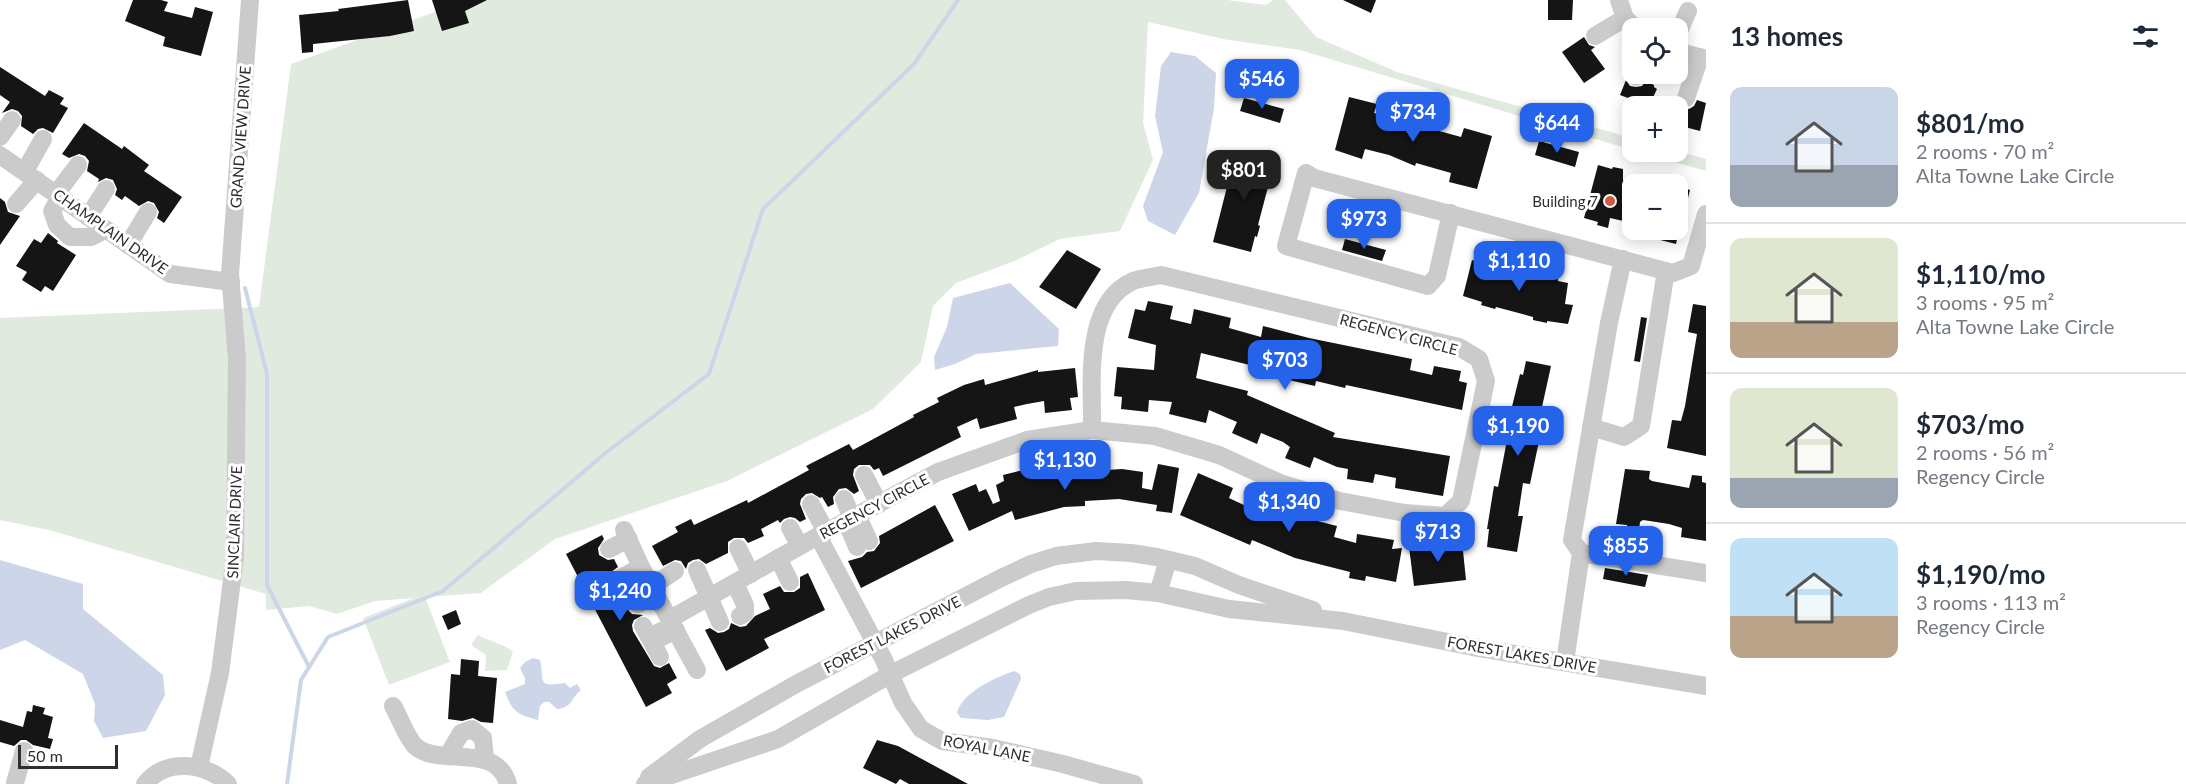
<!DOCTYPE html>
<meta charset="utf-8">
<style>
:root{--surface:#fff;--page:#f6f6f7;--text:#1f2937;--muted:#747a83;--line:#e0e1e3;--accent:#2563eb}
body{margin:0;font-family:Lato,sans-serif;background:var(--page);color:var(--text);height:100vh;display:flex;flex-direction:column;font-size:22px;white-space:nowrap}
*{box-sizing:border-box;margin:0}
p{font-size:20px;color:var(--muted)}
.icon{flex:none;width:33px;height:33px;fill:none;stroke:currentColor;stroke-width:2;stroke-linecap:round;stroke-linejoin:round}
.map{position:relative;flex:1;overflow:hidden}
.side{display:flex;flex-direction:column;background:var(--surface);width:480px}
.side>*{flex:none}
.controls{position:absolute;left:1622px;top:18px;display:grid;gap:12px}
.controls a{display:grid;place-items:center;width:66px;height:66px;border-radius:12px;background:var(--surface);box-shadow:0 3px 15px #0003;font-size:30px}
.scale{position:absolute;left:18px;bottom:15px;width:100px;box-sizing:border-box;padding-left:6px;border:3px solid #2e2e2e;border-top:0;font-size:16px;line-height:21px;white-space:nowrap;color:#2e2e2e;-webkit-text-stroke:4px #fff;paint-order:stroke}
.price{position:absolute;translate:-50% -51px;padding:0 14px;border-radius:12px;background:var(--accent);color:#fff;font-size:20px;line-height:39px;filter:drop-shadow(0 2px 3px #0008)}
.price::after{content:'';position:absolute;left:50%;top:36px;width:18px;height:14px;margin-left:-9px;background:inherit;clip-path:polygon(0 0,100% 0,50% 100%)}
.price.selected{background:#222;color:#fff}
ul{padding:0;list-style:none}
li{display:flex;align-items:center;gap:18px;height:150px;padding:0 24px}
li+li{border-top:2px solid var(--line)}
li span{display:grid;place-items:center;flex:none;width:168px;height:120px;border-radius:12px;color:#555}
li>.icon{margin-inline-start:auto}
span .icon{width:72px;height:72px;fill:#fffc;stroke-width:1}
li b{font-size:26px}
h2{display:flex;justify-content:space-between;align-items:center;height:72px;padding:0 24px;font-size:26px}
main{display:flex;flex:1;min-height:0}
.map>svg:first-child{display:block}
.green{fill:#e1eade}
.water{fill:#ccd6e8}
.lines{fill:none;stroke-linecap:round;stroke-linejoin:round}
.stream{stroke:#ccd6e8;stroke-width:4}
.building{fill:#151515}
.minor{stroke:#cbcbcb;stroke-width:18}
.poi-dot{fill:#d35b43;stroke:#fff;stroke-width:2}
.labels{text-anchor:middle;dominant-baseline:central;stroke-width:6;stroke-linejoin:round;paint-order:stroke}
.street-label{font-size:15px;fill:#2e2e2e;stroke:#fff}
.poi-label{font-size:15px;fill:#2e2e2e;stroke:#fff;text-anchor:end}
</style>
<main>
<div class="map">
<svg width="1706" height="784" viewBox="0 0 1706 784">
<rect width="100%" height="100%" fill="#fff"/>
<g class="green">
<polygon points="468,0 1227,0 1266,5 1273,0 1285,0 1316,37 1397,72 1632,138 1632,150 1300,50 1228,40 1148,22 1143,123 1153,160 1120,231 1060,239 1017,260 956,283 933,306 921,362 873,409 727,481 555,539 481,593 425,597 450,662 389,685 363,618 414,598 375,601 337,614 309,606 266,610 266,594 49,530 0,520 0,318 259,307 291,64"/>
<polygon points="1677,151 1706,159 1706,171 1639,152"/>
<path d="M478,635C490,642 503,643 513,652L507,670L485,671L486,655L471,645Z"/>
</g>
<g class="water">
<polygon points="1171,52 1195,56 1216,73 1214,108 1199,193 1175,235 1148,221 1143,206 1163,152 1155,116 1161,66"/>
<polygon points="1010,283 1059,329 1058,346 976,354 955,364 935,370 934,357 947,327 953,298"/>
<polygon points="0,560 83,584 83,609 163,675 165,695 146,731 103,738 94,721 95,704 83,674 25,640 0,650"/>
<path d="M533,658L540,660C545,680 535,688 565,683L570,688L577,684L581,690C571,698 572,708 557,709L549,702H544L540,706L538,720C517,714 513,713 505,692L525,684V678L520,668L525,662Z"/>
<path d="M1014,671L1020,674L1021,679L1004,717L988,720L961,718L957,713C961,693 996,677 1014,671Z"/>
</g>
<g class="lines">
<g class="stream">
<polyline points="245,288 267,374 267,585 309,667"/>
<polyline points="287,784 301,680 328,637 443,591 608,451 709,374 763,209 914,64 958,0"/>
</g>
</g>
<g class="building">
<polygon points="133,0 161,0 168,2 164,11 192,18 195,7 213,12 201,56 163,46 165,37 125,21"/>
<polygon points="408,0 414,31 390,36 313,44 313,52 302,53 299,15 339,11 338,9"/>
<polygon points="432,0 487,0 465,11 469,23 442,31"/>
<polygon points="1343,0 1376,0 1371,13"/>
<polygon points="1548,0 1573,0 1572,20 1548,20"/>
<polygon points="1584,37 1589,45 1595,47 1591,50 1605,69 1584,83 1562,52"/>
<polygon points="0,67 45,96 49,90 64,98 60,104 68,108 53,133 43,128 38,129 33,134 21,126 22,116 18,111 12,109 2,113 10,102 0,95"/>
<polygon points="1626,80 1630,86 1636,87 1642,86 1646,81 1654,85 1654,87 1657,89 1649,106 1620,95"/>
<polygon points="1349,97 1377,104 1374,113 1461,137 1464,128 1492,136 1477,189 1449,182 1451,173 1416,163 1415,166 1389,155 1365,149 1362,159 1335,150"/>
<polygon points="1244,98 1284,109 1280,123 1240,111"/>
<polygon points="1697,100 1706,103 1700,131 1677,125 1678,106 1689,109 1694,106"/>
<polygon points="84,123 122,149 124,146 149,165 144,171 182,197 164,223 157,218 159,212 154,203 148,201 139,206 125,196 122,200 115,195 117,189 113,180 106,178 98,182 99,179 87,171 89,161 85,156 79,154 69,158 62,154"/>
<polygon points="1539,141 1579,152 1575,167 1535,155"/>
<polygon points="1238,151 1275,160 1271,187 1268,187 1258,225 1260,226 1257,237 1255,236 1251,252 1213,242 1230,175 1227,175 1230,164 1235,165"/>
<polygon points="1598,165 1612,169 1613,167 1623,169 1623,180 1632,183 1632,223 1610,218 1608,228 1597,225 1598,222 1584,218"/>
<polygon points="1677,186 1690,190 1681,226 1677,226"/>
<polygon points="0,198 5,202 8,212 20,216 0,245"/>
<polygon points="1355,201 1396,211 1393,223 1352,212"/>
<polygon points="1633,230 1679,230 1676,244 1633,233"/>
<polygon points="48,233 58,241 57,243 76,255 53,291 45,286 41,292 22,280 27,272 16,266 34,239 41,243"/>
<polygon points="1345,239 1386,250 1382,261 1342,250"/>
<polygon points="1067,250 1101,269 1076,309 1039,287"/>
<polygon points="1480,259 1504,264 1506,266 1544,277 1548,271 1558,273 1558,281 1568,283 1565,304 1573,305 1568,324 1547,321 1547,323 1533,320 1533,317 1496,307 1495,309 1481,305 1482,302 1463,296 1472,260 1479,262"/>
<polygon points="1148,301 1173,306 1170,319 1191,324 1194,309 1231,318 1229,328 1261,337 1263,326 1309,338 1412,359 1410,370 1432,375 1434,366 1461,371 1459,381 1467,383 1462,410 1346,385 1345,388 1316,381 1315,386 1289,380 1272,376 1274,371 1201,353 1196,378 1248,391 1247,395 1335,433 1333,437 1450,456 1443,496 1395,488 1396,478 1375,474 1373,483 1347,479 1348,469 1337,467 1314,457 1310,468 1285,458 1290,447 1283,442 1261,433 1257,444 1232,433 1237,422 1209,410 1206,423 1169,414 1172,402 1149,400 1148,412 1121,409 1122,397 1114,396 1117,367 1154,370 1156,345 1128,338 1135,309 1145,311"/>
<polygon points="1693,304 1706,306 1706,456 1667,448 1672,420 1681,421 1685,406 1697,334 1688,332"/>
<polygon points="1641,317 1647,318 1640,362 1634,361"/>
<polygon points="1526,361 1551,366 1542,407 1546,408 1530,484 1523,483 1518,516 1523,516 1517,552 1487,547 1489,529 1487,529 1494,486 1498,487 1507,440 1504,439 1520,374 1523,375"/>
<polygon points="1075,368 1078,397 1070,398 1072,410 1045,413 1044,401 1027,404 1014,407 1017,419 980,429 977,418 957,427 961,437 883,476 879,468 874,470 870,465 859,465 854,469 853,475 859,491 854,494 846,488 839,489 833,497 834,504 828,507 822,497 820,498 812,493 806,494 801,499 800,504 806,519 800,522 795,518 790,517 784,519 780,523 778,520 761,529 764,536 748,543 744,538 734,538 728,542 728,553 706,564 699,559 693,560 688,563 686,569 681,561 675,560 663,566 652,546 678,532 675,527 691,519 694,525 747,500 748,503 809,470 806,466 849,444 853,450 914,417 913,415 939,402 937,398 964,385 984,379 985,385 1038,370 1038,372"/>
<polygon points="1105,459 1106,470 1122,469 1143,472 1142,488 1152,490 1158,464 1179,468 1172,513 1156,511 1157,505 1119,499 1085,501 1085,506 1064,507 1015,520 1012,511 969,531 952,494 976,484 979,492 986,489 993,504 1000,501 996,485 1004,481 1003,475 1039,466 1042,477 1068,470 1067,460"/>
<polygon points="1625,469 1650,471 1649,479 1652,481 1689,488 1692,475 1702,476 1702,482 1706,483 1706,541 1681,537 1682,528 1669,524 1643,520 1640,522 1639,530 1627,528 1627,525 1616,524"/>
<polygon points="1198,473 1233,488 1229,498 1248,507 1253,496 1287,510 1286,513 1337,526 1334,537 1356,543 1357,534 1394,540 1392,549 1402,548 1396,582 1366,576 1365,581 1349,578 1350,572 1295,558 1252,540 1250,545 1180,515"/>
<polygon points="935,505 954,541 861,588 848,561 862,557 867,552 874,551 880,543 879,536"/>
<polygon points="602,535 604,539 598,548 599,555 608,560 614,559 618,567 607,575 607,585 612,590 618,591 620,596 631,590 633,594 627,603 628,610 632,614 643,615 634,620 632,625 633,631 654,666 660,668 669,663 677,678 667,684 672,693 646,707 566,554"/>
<polygon points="1462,541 1466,580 1414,586 1409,547"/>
<polygon points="1605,568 1648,575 1645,587 1603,579"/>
<polygon points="808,573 825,610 764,639 769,648 726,671 705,630 710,628 718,633 724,632 729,629 731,623 740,627 746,626 755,616 770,609 763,594 780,586 784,592 794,592 800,588 800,577"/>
<polygon points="456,610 461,624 448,630 442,616"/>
<polygon points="461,659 479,661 478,676 497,678 493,723 481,722 473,718 462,721 448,719 451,674 460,675"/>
<polygon points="33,705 45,708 43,714 53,717 48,738 53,739 50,749 33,745 26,740 21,740 14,746 0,742 0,720 23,727 27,711 32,712"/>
<polygon points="877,740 898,746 968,784 909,784 900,779 896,784 863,768"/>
</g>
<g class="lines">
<g class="minor">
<polyline points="1619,0 1625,18 1635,28"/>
<polyline points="1595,36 1625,18"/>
<polyline points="1677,36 1688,11"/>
<polyline points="1677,51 1706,59"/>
<polyline points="1636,76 1637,74"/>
<polyline points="1686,98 1700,57"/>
<polyline points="0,137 12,120"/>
<polyline points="0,155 170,274 231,282"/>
<polyline points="25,171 43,139"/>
<polyline points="56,194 78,165"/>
<polyline points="60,197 52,211 57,225 70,237 91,237 105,230"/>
<polyline points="16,204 37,180"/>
<polyline points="1451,213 1437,276 1428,286 1286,246 1306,173 1314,178 1673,273 1691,266 1706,214"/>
<polyline points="88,217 106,189"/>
<polyline points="128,245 148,212"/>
<polyline points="1623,259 1609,323 1572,540 1581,553 1706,573"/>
<polyline points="1591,427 1624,437 1641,426 1666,271"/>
<polyline points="864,475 879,504"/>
<polyline points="844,499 852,518"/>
<polyline points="811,504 826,532"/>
<polyline points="857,515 869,541"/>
<polyline points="846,521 857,547"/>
<polyline points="790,528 800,546"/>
<polyline points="624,530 641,567 697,670"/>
<polyline points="818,536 883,658 903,703 921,729 942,741 993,748 1063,764 1134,784"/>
<polyline points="738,548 751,574"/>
<polyline points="609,549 629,539"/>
<polyline points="778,558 790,582"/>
<polyline points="697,570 720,622"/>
<polyline points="617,580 641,567"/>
<polyline points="735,583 745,605 745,613 740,616"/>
<polyline points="652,586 675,571"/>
<polyline points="1158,593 1168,560"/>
<polyline points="638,604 656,595"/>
<path d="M670,619L818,536L938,472L1027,440L1092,430L1155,436L1219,455L1280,483L1340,501L1405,513L1445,516L1461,501L1486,381L1479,359L1459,347L1161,275C1152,277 1141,278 1133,281C1082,304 1093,384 1092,430"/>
<polyline points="643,626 649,637 666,629"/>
<polyline points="660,657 652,642 676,630"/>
<polyline points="1565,662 1581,553"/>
<path d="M393,706C399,716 407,738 415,746C439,768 496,741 508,784"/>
<polyline points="448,755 461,733 472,729 483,738 485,759"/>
<polyline points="199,767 220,673 235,557 237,359 230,274 250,0"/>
<polyline points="649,777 700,739 798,683 1001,578 1031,564 1056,556 1096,551 1131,553 1157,557 1195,566 1239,585 1313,610"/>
<polyline points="15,783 24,751"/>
<path d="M145,784C166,757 206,763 228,784"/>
<polyline points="645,784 778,739 891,674 1029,605 1049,597 1076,591 1126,590 1158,593 1229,609 1343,621 1473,647 1706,686"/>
</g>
</g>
<circle class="poi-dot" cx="1610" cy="201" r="6"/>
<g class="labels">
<g class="street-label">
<text transform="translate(240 137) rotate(-86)">GRAND VIEW DRIVE</text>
<text transform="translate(111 231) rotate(35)">CHAMPLAIN DRIVE</text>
<text transform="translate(1399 334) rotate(15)">REGENCY CIRCLE</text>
<text transform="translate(874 506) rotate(-28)">REGENCY CIRCLE</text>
<text transform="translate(234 522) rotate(-88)">SINCLAIR DRIVE</text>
<text transform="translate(892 634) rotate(-27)">FOREST LAKES DRIVE</text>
<text transform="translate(1522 654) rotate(10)">FOREST LAKES DRIVE</text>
<text transform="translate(987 748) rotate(11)">ROYAL LANE</text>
</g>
<g class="poi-label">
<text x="1598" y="201">Building 7</text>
</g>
</g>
</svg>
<div class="controls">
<a><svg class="icon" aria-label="locate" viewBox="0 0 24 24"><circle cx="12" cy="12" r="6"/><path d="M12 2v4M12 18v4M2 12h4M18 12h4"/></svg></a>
<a>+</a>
<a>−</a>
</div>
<div class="scale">50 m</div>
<b class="price" style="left:1262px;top:110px">$546</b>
<b class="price" style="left:1413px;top:143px">$734</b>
<b class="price" style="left:1557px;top:154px">$644</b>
<b class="price selected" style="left:1244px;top:201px">$801</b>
<b class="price" style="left:1364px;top:250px">$973</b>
<b class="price" style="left:1519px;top:292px">$1,110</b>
<b class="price" style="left:1285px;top:391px">$703</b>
<b class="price" style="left:1518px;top:457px">$1,190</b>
<b class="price" style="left:1065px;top:491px">$1,130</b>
<b class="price" style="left:1289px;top:533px">$1,340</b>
<b class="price" style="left:1438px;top:563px">$713</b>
<b class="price" style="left:1626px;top:577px">$855</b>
<b class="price" style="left:620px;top:622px">$1,240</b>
</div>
<section class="side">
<h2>13 homes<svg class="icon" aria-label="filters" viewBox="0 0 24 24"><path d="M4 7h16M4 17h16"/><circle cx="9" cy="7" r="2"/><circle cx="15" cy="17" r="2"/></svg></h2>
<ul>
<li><span style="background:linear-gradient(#c9d6e8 65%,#9aa5b1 0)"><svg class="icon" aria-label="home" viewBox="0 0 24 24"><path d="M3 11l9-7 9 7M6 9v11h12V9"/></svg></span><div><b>$801/mo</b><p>2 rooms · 70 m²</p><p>Alta Towne Lake Circle</p></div></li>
<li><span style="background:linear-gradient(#dfe7d0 70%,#b9a48a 0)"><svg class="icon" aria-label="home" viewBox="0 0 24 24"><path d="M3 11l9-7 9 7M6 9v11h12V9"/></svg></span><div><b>$1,110/mo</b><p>3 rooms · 95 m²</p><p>Alta Towne Lake Circle</p></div></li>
<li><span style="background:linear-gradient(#dfe7d0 75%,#9aa5b1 0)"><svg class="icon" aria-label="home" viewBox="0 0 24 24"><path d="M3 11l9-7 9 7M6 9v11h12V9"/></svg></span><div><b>$703/mo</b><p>2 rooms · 56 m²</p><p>Regency Circle</p></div></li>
<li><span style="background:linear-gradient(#bfe0f5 65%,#b9a48a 0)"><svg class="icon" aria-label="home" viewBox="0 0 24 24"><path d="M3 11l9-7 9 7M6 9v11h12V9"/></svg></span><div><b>$1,190/mo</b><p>3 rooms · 113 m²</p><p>Regency Circle</p></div></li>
</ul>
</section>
</main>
